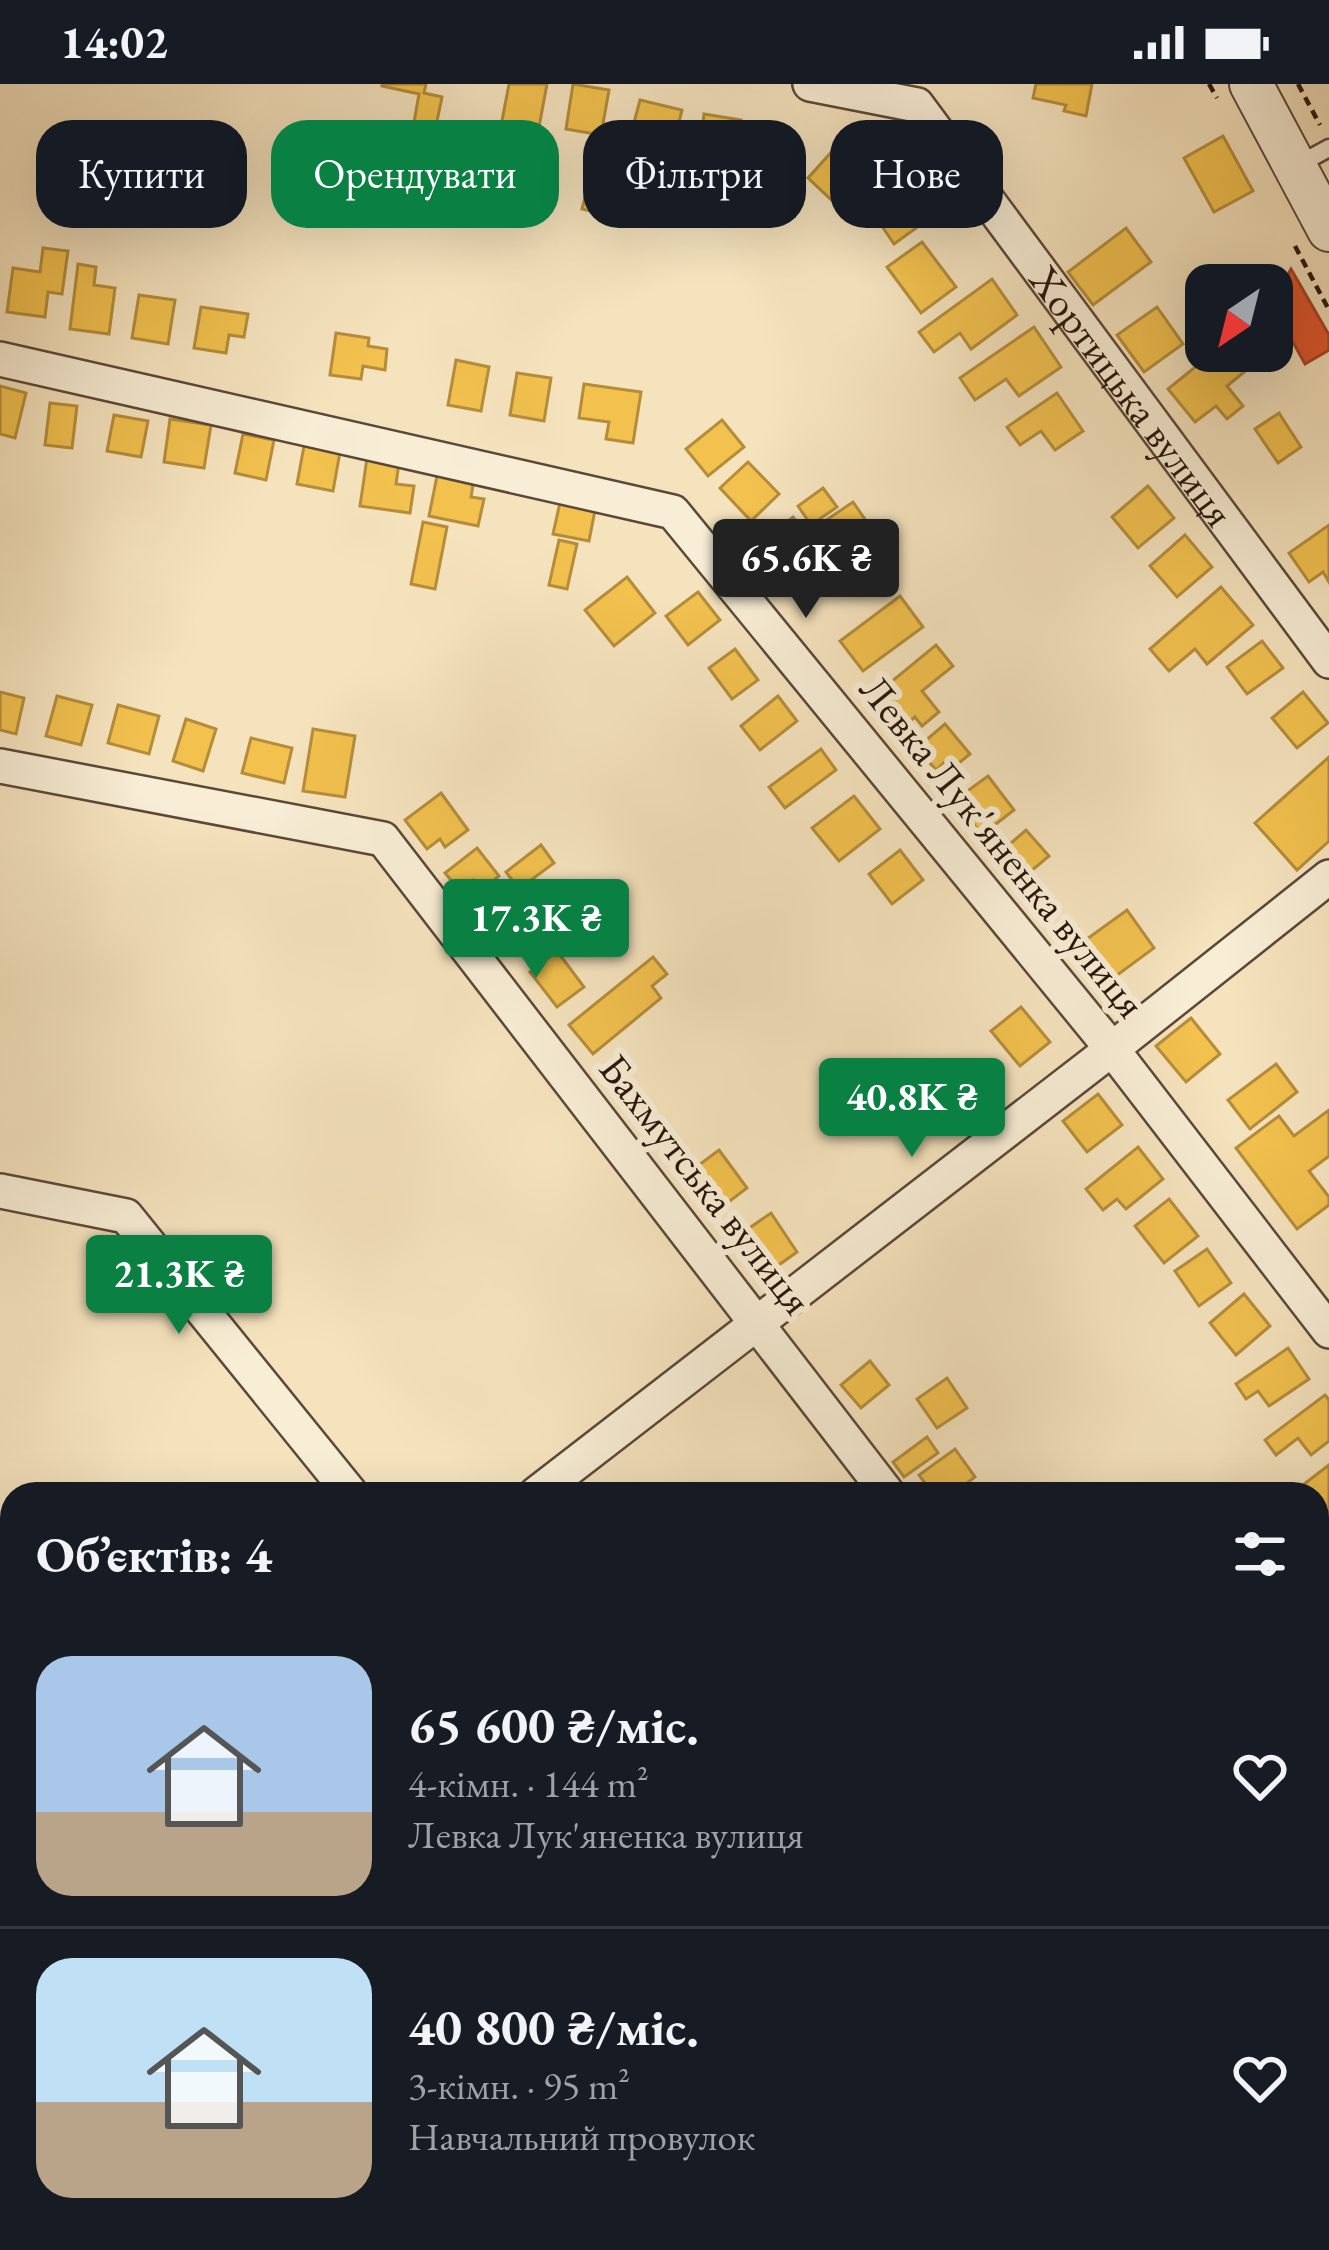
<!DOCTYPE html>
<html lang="uk">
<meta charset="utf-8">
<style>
:root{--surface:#171b24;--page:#242831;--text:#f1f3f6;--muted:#9ea1a6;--line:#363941;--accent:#0b8043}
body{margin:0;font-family:"EB Garamond",serif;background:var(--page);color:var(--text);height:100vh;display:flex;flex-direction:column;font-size:45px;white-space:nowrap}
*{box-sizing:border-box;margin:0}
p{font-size:39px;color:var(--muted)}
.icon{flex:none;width:66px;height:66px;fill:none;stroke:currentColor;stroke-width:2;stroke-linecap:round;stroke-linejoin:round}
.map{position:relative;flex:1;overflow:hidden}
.panel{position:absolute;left:0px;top:1398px;width:1329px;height:768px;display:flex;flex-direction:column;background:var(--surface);border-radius:36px 36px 0 0;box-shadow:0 12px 48px #0002}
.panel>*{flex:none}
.hud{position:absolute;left:36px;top:36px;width:1257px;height:108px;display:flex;gap:24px}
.needle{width:78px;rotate:215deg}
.buttons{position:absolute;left:1185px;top:180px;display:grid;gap:24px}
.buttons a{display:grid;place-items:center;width:108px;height:108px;border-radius:24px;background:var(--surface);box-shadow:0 12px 48px #0002;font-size:60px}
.price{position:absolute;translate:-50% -102px;padding:0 27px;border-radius:12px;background:var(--accent);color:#fff;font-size:39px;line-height:78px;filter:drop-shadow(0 3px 6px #0008)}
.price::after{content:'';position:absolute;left:50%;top:72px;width:36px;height:27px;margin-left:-18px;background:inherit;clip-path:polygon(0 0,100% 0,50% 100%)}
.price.current{background:#222;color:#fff}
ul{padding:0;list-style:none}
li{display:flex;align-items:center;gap:36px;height:300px;padding:0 36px}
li+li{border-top:3px solid var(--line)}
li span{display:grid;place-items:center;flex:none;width:336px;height:240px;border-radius:36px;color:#555}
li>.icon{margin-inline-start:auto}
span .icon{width:144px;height:144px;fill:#fffc;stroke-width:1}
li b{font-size:51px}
h2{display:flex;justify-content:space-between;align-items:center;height:144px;padding:0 36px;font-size:51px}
.tag{padding:0 42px;border-radius:36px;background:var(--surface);box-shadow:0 12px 48px #0002;font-size:42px;line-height:108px}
.tag.current{background:var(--accent);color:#fff}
.status{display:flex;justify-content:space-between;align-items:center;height:84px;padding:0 60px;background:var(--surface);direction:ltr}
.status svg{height:33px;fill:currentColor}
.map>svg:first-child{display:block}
.homes{fill:#f2c14e;stroke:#b58d3a;stroke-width:3}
.shops{fill:#e4572e;stroke:#ac4324;stroke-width:3}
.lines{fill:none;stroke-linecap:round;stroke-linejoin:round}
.service-casing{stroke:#5b4838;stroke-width:21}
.minor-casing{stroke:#5b4838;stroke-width:38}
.tertiary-casing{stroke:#5b4838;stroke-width:46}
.path{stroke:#28150b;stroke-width:4.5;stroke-dasharray:9 6;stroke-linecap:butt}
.service{stroke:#f8edd5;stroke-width:16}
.minor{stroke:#f8edd5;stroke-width:33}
.tertiary{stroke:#f8edd5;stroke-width:42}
.labels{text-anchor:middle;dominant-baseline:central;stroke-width:12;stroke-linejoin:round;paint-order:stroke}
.street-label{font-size:42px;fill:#28150b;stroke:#f8edd5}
</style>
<div class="status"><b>14:02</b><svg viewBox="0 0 49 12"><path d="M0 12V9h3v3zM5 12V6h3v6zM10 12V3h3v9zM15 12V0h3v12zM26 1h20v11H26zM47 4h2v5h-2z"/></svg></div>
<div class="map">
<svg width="1329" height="2166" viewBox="0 0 1329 2166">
<rect width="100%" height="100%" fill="#f5e3be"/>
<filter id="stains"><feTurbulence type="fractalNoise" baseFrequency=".00167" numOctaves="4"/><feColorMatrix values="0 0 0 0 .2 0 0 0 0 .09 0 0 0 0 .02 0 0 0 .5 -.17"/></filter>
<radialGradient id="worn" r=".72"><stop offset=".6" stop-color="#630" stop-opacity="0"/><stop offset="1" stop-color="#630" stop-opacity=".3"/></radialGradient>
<g class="homes">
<polygon points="382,0 426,0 424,9 442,13 436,42 414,38 419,10 382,2"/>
<polygon points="509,0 547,0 534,70 497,63"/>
<polygon points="573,0 609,6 601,51 566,45"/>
<polygon points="1036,0 1092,0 1086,32 1064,27 1066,21 1033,14"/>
<polygon points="640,16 682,26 673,61 631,50"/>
<polygon points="704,30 741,36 735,74 699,68"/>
<polygon points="1223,52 1253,107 1214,128 1184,74"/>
<polygon points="843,55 876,84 840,124 808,94"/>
<polygon points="598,63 623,69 607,131 582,125"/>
<polygon points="769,78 794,84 783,129 758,123"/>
<polygon points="892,88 926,137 894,160 860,110"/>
<polygon points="391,105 419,112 414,130 387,123"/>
<polygon points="1126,144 1151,178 1093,221 1068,188"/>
<polygon points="922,158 956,203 921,229 887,183"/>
<polygon points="43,164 68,167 62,210 48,208 45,233 7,228 13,184 40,188"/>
<polygon points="78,180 96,183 94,201 115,204 109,250 70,245"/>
<polygon points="992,195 1017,231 971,265 960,249 934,268 919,248"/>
<polygon points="139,211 175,216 168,260 132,254"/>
<polygon points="201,223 248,230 244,253 229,251 226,269 194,264"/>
<polygon points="1157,223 1183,260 1144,288 1117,251"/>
<polygon points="1034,243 1061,283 1019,312 1006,295 975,316 960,294"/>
<polygon points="336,249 369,254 368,262 387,265 385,286 363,282 361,295 330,291"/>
<polygon points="1215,267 1234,267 1249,284 1227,302 1243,322 1227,335 1216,322 1195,338 1168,305"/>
<polygon points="456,276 489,283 481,327 448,321"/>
<polygon points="517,289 551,294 544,337 510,331"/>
<polygon points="584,300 641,308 633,359 606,355 609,338 579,334"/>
<polygon points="0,302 26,309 15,354 0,350"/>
<polygon points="1057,309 1083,347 1055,366 1041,347 1020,361 1007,343"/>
<polygon points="50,319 77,322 72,364 45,361"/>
<polygon points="1279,329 1301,363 1278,379 1255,345"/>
<polygon points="114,331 148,337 141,373 107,367"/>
<polygon points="170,335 211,341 204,384 164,378"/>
<polygon points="722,336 744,363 708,392 686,365"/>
<polygon points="243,350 274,356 266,396 235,389"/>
<polygon points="304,362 340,368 333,407 297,400"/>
<polygon points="367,374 399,379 396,400 414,402 410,429 360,422"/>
<polygon points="748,378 779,410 751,437 720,404"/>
<polygon points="438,387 474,395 471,413 484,415 478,442 429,432"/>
<polygon points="1148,402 1174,434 1138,464 1112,433"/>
<polygon points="823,404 837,423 811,441 798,422"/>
<polygon points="561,414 596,421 589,457 553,450"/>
<polygon points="853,418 871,444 841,466 822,439"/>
<polygon points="793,433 821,470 783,498 755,462"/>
<polygon points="423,438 447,443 435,505 411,500"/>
<polygon points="1329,441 1329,498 1323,488 1309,498 1289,469"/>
<polygon points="1185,451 1212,483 1177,513 1150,482"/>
<polygon points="559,456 577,460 567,505 549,501"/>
<polygon points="627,493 655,529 614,562 585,526"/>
<polygon points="1221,503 1253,541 1207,580 1195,565 1169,587 1150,565"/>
<polygon points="698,508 720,536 688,561 666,532"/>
<polygon points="900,512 923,543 863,587 840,557"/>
<polygon points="1262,557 1283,584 1247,610 1227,583"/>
<polygon points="936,561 953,582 922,607 939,628 922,642 915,633 901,645 874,612"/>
<polygon points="735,565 758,596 732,615 709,584"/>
<polygon points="0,608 24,614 16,650 0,646"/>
<polygon points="1303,608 1328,639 1297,664 1272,634"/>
<polygon points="57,612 92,621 81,661 46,652"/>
<polygon points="778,612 797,637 760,666 741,642"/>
<polygon points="118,621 159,632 149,670 108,659"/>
<polygon points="186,635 216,645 203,687 173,677"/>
<polygon points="945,640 970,670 954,683 947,676 936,686 917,664"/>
<polygon points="313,645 355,652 345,713 303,707"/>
<polygon points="251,654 292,664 284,699 242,689"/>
<polygon points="821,665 836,686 785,724 769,703"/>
<polygon points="1329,673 1329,757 1297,786 1255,739"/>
<polygon points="988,692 1014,726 982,751 955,716"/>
<polygon points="441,709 468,746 445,763 440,755 427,765 405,736"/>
<polygon points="854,712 880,745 839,777 812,744"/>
<polygon points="1026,746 1049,772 1018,798 996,772"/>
<polygon points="541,761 554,779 519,805 506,788"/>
<polygon points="477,764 499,792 482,806 473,796 460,807 445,789"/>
<polygon points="900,766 923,796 892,820 869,790"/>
<polygon points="518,814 544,848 528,860 521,852 508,863 488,837"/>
<polygon points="1127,826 1154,864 1101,903 1073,865"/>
<polygon points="557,867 584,903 557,923 530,888"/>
<polygon points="653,873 667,890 652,902 661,914 593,970 569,941"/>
<polygon points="1021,923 1050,958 1020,982 991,947"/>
<polygon points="1191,934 1220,970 1186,998 1156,962"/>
<polygon points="1276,980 1297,1008 1250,1045 1228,1016"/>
<polygon points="1098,1010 1122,1041 1087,1068 1063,1037"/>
<polygon points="1329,1026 1329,1072 1309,1087 1329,1113 1329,1121 1297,1145 1236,1064 1279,1032 1294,1052"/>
<polygon points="1138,1063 1163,1095 1126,1125 1117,1115 1103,1126 1086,1105"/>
<polygon points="719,1066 747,1104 709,1133 680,1095"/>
<polygon points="1169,1115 1198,1152 1164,1179 1135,1142"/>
<polygon points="771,1129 797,1168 759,1195 732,1156"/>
<polygon points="1207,1165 1231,1199 1199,1222 1175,1187"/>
<polygon points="1244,1210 1270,1242 1236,1271 1210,1239"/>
<polygon points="1288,1264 1309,1295 1269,1322 1258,1307 1246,1315 1236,1300"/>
<polygon points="870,1277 889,1301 861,1324 841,1301"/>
<polygon points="947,1294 967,1324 937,1344 917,1315"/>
<polygon points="1325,1311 1329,1316 1329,1357 1311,1371 1298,1354 1276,1371 1265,1356"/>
<polygon points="927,1353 938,1369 904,1393 893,1378"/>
<polygon points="955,1365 975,1393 952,1410 933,1410 919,1391"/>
<polygon points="1329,1381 1329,1432 1317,1416 1317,1410 1291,1410"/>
<polygon points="1329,2078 1329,2120 1317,2104 1317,2087"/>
<polygon points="976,2154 1014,2154 998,2166 985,2166"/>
</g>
<polygon class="shops" points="1291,185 1329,251 1329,266 1305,280 1272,220"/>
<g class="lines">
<g class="service-casing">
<polyline id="service" points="1296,82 1329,64"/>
</g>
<g class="minor-casing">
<g id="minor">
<path id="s1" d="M810,0L917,21L1329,577"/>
<polyline points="0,275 673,428 1112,965 1329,1247"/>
<polyline points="0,682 383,755 888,1410"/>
<polyline points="0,1107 126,1132 351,1410"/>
<polyline points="536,1410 1112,965 1329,793"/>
<polyline points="0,1655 12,1669"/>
<polyline points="0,1823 12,1814"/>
<polyline points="1317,1965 1329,1980"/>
<polyline points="387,2154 396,2166"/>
<polyline points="920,2154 929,2166"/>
</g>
</g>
<g class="tertiary-casing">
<polyline id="tertiary" points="1251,0 1329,146"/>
</g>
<g class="path">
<polyline points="1209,0 1217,14"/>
<polyline points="1298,0 1320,41"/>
<polyline points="1295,162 1329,226"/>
</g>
<use href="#service" class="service"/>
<use href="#minor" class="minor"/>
<use href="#tertiary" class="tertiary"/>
</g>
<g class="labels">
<g class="street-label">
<text stroke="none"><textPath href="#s1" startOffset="471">Хортицька вулиця</textPath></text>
<text transform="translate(1003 762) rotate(51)">Левка Лук'яненка вулиця</text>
<text transform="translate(706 1100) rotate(52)">Бахмутська вулиця</text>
</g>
</g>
<rect width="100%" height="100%" filter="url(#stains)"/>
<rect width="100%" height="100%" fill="url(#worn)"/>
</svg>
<div class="buttons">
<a><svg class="needle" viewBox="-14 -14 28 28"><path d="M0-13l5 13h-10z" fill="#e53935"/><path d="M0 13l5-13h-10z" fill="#9ea1a6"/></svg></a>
</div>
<b class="price current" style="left:806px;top:537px">65.6K ₴</b>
<b class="price" style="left:536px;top:897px">17.3K ₴</b>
<b class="price" style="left:912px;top:1076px">40.8K ₴</b>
<b class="price" style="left:179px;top:1253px">21.3K ₴</b>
<div class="hud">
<a class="tag">Купити</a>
<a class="tag current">Орендувати</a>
<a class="tag">Фільтри</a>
<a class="tag">Нове</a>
</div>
<section class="panel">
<h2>Об’єктів: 4<svg class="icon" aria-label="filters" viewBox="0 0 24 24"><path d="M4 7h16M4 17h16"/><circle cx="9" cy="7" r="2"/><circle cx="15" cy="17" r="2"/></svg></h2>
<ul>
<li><span style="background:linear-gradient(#a9c7e8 65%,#b9a48a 0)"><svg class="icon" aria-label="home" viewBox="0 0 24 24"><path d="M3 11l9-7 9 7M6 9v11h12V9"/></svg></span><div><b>65 600 ₴/міс.</b><p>4-кімн. · 144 m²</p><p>Левка Лук'яненка вулиця</p></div><svg class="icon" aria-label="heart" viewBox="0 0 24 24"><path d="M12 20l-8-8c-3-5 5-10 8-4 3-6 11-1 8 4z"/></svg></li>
<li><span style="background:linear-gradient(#bfe0f5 60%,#b9a48a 0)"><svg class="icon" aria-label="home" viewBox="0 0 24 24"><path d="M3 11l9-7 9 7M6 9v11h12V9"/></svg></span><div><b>40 800 ₴/міс.</b><p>3-кімн. · 95 m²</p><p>Навчальний провулок</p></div><svg class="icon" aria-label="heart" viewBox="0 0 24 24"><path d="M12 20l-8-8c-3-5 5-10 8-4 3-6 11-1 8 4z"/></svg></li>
</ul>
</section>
</div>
